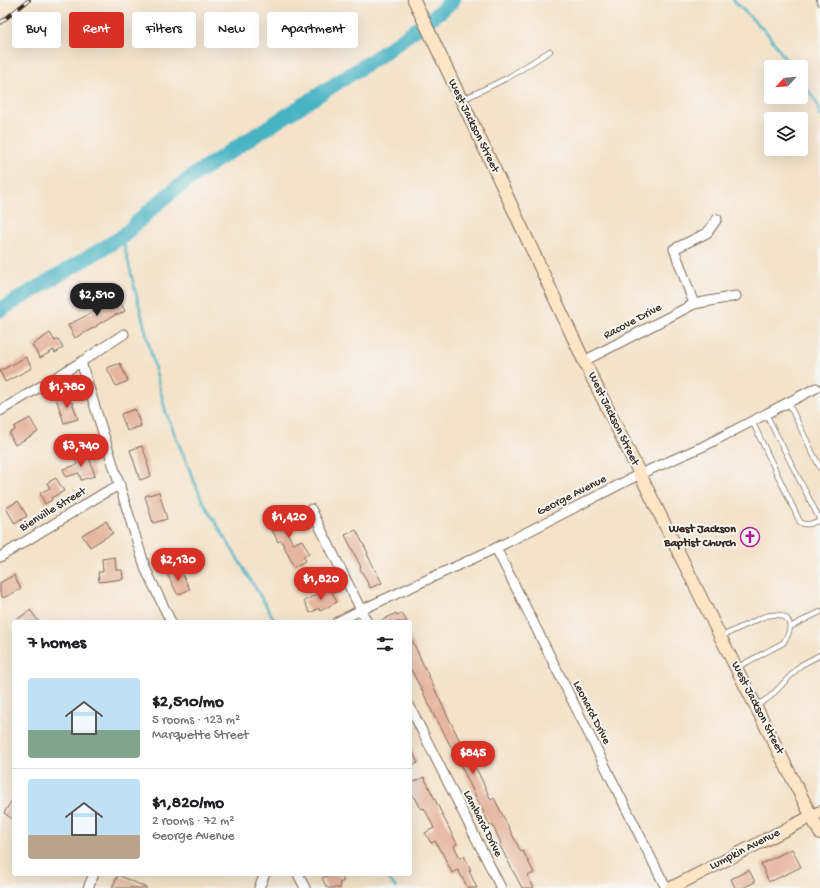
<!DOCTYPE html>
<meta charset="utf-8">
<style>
:root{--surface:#fff;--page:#f2f2f2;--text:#202124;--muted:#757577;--line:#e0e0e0;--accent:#d93025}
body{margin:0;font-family:"Gochi Hand",sans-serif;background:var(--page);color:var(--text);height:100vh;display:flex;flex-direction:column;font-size:15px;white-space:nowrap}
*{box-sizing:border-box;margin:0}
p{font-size:13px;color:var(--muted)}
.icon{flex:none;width:22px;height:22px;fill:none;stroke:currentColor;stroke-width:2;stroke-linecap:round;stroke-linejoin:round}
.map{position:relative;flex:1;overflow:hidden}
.sheet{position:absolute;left:12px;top:620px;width:400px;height:256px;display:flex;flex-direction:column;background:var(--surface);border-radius:4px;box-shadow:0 4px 16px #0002}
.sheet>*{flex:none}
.top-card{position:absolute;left:12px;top:12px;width:400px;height:36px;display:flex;gap:8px}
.needle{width:26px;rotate:244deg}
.tools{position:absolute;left:764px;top:60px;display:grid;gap:8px}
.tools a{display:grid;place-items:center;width:44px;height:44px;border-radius:4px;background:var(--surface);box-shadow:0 4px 16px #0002;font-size:20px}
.price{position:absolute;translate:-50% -34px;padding:0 9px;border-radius:14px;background:var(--accent);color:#fff;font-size:13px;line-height:26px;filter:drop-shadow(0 1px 2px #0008)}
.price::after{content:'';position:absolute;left:50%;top:24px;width:12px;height:9px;margin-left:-6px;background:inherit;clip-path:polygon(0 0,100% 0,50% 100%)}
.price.on{background:#222;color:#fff}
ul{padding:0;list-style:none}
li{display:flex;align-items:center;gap:12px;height:100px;padding:0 16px}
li+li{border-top:1px solid var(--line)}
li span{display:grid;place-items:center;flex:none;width:112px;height:80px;border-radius:4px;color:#555}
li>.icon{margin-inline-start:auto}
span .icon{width:48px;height:48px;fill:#fffc;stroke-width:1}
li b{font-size:17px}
h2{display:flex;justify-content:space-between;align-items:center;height:48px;padding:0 16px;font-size:17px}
.pill{padding:0 14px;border-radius:4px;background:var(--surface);box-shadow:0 4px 16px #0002;font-size:14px;line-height:36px}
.pill.on{background:var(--accent);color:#fff}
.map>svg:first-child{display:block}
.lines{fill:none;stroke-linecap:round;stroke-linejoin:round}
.stream{stroke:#46b3c3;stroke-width:2.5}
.river{stroke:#46b3c3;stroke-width:15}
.building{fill:#e5b59f}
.lane-casing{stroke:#7c6a5a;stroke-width:6}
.street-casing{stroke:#7c6a5a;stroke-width:11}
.secondary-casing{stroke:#7c6a5a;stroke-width:14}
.lane{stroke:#fff;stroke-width:4.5}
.street{stroke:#fff;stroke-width:9}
.secondary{stroke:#fee5c5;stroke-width:12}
.rail-casing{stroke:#3b2a1e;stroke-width:4}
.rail{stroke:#f6f6f2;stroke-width:2.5;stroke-dasharray:8;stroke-linecap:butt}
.labels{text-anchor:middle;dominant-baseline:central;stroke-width:4;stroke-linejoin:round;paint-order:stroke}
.street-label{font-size:12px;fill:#3b2a1e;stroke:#f6f6f2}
.poi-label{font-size:12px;font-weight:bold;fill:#3b2a1e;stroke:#f6f6f2;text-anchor:end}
</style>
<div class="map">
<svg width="820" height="888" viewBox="0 0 820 888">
<rect width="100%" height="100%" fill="#f6f6f2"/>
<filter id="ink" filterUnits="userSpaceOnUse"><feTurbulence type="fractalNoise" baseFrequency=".025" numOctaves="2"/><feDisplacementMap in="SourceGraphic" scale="8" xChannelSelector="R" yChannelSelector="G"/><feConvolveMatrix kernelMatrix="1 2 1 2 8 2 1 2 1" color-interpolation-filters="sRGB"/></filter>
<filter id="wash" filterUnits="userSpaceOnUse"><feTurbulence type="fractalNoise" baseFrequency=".012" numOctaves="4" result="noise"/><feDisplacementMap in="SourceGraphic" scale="16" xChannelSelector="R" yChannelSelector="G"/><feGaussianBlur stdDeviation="0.9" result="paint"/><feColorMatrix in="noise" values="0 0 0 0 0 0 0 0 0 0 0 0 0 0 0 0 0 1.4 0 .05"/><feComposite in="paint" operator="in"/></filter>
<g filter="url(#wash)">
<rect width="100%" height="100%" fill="#f4e2ca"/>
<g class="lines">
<g class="stream">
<polyline points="733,0 768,34 791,67"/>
<polyline points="801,80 817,103 820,116"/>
<polyline points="122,237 166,413 202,500 276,622"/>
<polyline points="385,874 396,888"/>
</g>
<polyline class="river" points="0,310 122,237 146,214 169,194 197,173 379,56 441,11 453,0"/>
</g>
<g id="blocks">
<g class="building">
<polygon points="116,294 125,311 118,315 117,314 97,325 97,326 75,338 68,325 99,309 98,307 109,301 107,299"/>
<polygon points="50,333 55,341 58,339 63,348 55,353 54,350 40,358 32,345"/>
<polygon points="26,357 32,368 5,382 0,371"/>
<polygon points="120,363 128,381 116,386 107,368"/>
<polygon points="67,395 69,403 72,402 78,419 64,423 56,398"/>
<polygon points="135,409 141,426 127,431 121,414"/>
<polygon points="30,418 38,432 15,445 9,433 15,430 14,427"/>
<polygon points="142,446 148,462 147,463 151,476 140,480 130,450"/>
<polygon points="88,454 95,476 81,480 79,473 66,477 63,469 77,465 75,459"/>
<polygon points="56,478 64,491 51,498 52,500 45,504 40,493 50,488 47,483"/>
<polygon points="159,492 167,519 153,523 145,496"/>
<polygon points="18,501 27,516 15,524 6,508"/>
<polygon points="286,511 292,524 285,528 293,544 302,540 309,553 303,556 305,561 294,567 281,540 278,542 270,526 274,524 271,519"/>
<polygon points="106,521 113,533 90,547 82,535"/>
<polygon points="356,530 368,553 367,554 382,583 370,588 360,568 361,567 345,535"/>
<polygon points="115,557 116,570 122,570 123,579 99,582 98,572 103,572 102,559"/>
<polygon points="179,568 190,589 178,595 167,574"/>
<polygon points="14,575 21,589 3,598 0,593 0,583"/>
<polygon points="330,588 337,602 320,611 319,608 310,613 304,601"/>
<polygon points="30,610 39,622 14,622"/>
<polygon points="396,613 397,615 402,613 407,622 379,622"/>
<polygon points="410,636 446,713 463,747 478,772 491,800 494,798 521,852 523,851 534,873 528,876 534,888 522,888 499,844 501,843 492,824 490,826 464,772 436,718 435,718 423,692 410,668"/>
<polygon points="410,746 418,763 410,766"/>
<polygon points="424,777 446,822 457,844 454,846 460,858 464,856 471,870 469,871 477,888 468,888 458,870 452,873 442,852 441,852 435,841 431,843 425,833 434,828 424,808 421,809 415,797 414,798 410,790 410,784"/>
<polygon points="14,797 14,820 4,813"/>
<polygon points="792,849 801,867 772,881 772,880 769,882 761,864"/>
<polygon points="749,870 755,882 743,888 735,888 731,879"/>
<polygon points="331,874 340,874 344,881 339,883 341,888 327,888 322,878"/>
<polygon points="118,875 147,888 112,888"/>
</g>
</g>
</g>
<g filter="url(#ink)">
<use href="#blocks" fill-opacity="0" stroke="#7c6a5a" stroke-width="1"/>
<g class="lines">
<g class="lane-casing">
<g id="lane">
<polyline points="819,0 820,3"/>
<polyline points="462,100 509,77 550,51"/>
<polyline points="788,402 820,468"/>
<polyline points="766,414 820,520"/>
<path d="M752,421L800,522C806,527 813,523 820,520"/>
<polyline points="790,627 820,612"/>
<path d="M722,636L763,617C786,610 798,622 783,643L736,668"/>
<polyline points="756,706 770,697 801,665 820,655"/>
</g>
</g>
<g class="street-casing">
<g id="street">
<polyline points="694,304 674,249 707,233 717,219"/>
<polyline points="584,361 694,304 736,296"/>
<polyline points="81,362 146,570 171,622"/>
<polyline points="0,411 81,362 124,334"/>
<polyline points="311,509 367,622"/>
<polyline points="496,548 666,888"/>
<polyline points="0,557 104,493 120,485"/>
<polyline points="337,622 361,610 496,548 640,474 704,446 816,388"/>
<polyline points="410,707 501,888"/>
<polyline points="298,874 305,888"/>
<polyline points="88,888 94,874"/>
<polyline points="259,888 265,874"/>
</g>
</g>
<g class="secondary-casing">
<g id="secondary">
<polyline points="414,0 507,196 584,361 719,634 820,833"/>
<polyline points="671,888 820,812"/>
</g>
</g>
<use href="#lane" class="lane"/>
<use href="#street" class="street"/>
<use href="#secondary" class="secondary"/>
<g class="rail-casing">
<polyline id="rail" points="0,23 29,0"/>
</g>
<use href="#rail" class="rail"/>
</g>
</g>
<defs>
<g id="church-ring" transform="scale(1)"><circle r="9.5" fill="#f6f6f2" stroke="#b5179e" stroke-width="1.5"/><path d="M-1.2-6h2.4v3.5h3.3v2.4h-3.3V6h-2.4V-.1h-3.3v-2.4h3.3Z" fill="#b5179e"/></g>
</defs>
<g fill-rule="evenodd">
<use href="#church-ring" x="750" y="537"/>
</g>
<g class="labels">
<g class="street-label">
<text transform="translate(473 126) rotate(64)">West Jackson Street</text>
<text transform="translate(633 322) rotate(-28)">Racove Drive</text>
<text transform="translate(613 419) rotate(64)">West Jackson Street</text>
<text transform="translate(572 496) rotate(-27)">George Avenue</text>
<text transform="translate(53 510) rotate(-31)">Bienville Street</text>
<text transform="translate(757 708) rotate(63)">West Jackson Street</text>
<text transform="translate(591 713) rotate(63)">Leonard Drive</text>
<text transform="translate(482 824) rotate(63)">Lambard Drive</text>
<text transform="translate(745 850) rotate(-27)">Lumpkin Avenue</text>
</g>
<g class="poi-label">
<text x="736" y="530">West Jackson<tspan x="736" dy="14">Baptist Church</tspan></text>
</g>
</g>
</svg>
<div class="tools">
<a><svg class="needle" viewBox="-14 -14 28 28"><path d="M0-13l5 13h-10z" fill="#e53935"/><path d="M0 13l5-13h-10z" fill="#757577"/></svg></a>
<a><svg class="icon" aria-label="layers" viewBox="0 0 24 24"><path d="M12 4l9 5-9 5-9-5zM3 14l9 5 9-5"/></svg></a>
</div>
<b class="price on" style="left:97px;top:317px">$2,510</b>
<b class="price" style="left:67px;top:409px">$1,780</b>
<b class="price" style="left:81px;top:468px">$3,740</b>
<b class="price" style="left:289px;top:539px">$1,420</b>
<b class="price" style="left:178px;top:582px">$2,130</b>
<b class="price" style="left:321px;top:601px">$1,820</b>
<b class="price" style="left:473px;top:775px">$845</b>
<div class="top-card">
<a class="pill">Buy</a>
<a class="pill on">Rent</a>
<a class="pill">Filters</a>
<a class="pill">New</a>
<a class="pill">Apartment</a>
</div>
<section class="sheet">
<h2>7 homes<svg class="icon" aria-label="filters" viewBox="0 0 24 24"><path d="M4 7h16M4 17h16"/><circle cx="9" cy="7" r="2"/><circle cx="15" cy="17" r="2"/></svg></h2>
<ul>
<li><span style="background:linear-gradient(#bfe0f5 65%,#7fa58c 0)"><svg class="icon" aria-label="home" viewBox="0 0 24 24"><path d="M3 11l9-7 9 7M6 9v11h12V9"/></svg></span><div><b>$2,510/mo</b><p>5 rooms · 123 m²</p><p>Marquette Street</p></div></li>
<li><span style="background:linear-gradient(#bfe0f5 70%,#b9a48a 0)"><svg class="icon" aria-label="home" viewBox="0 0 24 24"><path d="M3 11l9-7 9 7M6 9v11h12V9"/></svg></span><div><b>$1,820/mo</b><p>2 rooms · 72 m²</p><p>George Avenue</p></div></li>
</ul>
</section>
</div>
